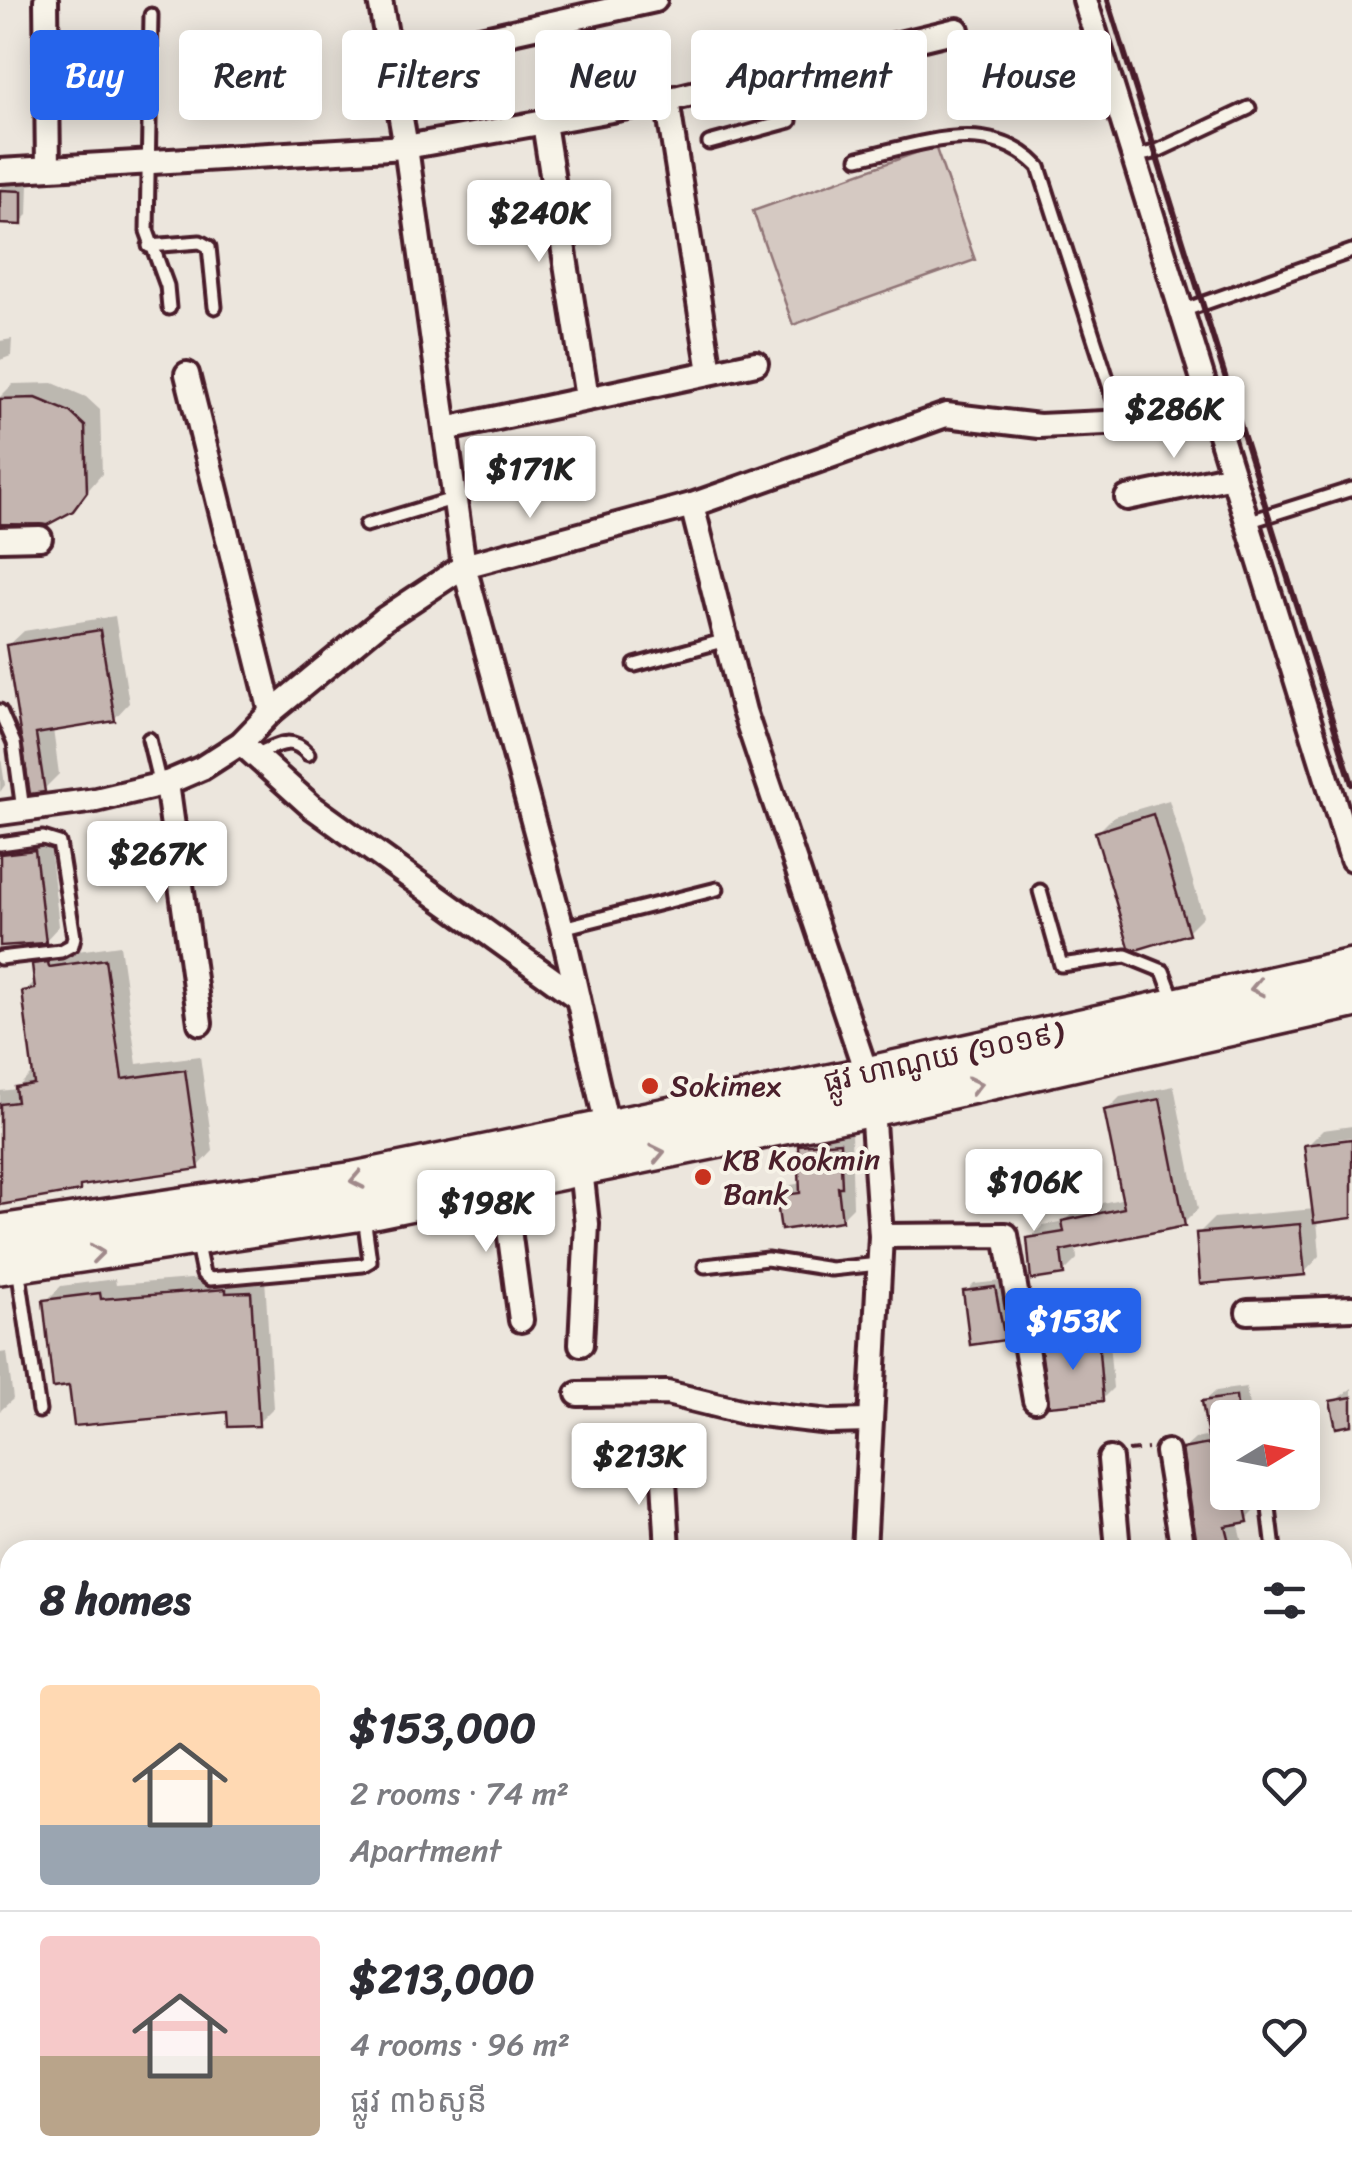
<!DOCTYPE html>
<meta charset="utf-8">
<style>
:root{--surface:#fff;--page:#f7f7f7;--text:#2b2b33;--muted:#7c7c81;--line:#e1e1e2;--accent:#2563eb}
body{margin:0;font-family:Sriracha,"Noto Sans Khmer",sans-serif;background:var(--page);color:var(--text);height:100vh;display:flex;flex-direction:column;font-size:38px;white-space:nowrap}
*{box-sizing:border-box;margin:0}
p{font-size:32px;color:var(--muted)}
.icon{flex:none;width:55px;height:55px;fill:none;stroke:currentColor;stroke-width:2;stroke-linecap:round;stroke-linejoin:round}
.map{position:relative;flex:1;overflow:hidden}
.side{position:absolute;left:0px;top:1540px;width:1352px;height:642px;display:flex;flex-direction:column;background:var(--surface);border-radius:30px 30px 0 0;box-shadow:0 5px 25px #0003}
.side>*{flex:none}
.guide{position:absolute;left:30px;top:30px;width:1292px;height:90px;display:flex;gap:20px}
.needle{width:65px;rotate:80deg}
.buttons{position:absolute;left:1210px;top:1400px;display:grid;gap:20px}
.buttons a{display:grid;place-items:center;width:110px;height:110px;border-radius:10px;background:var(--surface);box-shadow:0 5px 25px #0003;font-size:50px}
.price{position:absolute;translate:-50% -85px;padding:0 22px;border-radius:10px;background:#fff;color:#222;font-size:32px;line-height:65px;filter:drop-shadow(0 2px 5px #0008)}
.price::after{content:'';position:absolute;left:50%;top:60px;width:30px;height:22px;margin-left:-15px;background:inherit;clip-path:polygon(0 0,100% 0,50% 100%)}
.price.on{background:var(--accent);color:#fff}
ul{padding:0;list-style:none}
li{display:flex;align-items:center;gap:30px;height:250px;padding:0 40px}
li+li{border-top:2px solid var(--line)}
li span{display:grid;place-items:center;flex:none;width:280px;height:200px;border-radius:10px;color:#555}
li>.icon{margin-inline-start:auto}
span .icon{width:120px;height:120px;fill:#fffc;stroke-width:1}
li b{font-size:42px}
h2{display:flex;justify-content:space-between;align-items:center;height:120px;padding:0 40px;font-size:42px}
.pill{padding:0 35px;border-radius:10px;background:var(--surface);box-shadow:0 5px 25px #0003;font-size:35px;line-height:90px}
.pill.on{background:var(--accent);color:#fff}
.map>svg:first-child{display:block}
.green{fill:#d5c9c2;stroke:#907476;stroke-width:2.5}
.shadow{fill:#0003}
.building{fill:#c4b5b0;stroke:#4a1f2b;stroke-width:2.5}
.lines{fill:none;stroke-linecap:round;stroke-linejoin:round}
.service-casing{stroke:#4a1f2b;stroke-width:19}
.minor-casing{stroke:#4a1f2b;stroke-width:30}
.primary-casing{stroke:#4a1f2b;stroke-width:42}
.path{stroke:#4a1f2b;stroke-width:4;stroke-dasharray:10 8;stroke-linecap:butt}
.service{stroke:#f7f3e8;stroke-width:11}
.minor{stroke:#f7f3e8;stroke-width:22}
.primary{stroke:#f7f3e8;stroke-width:35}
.rail{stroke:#4a1f2b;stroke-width:6}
.oneway{stroke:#a0898a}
.poi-dot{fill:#c8321e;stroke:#f7f3e8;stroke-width:4}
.labels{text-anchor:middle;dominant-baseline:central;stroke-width:8;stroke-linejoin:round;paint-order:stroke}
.street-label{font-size:30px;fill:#4a1f2b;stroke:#f7f3e8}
.poi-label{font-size:30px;fill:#4a1f2b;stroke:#f7f3e8;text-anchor:start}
</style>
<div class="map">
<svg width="1352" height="2181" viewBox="0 0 1352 2181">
<rect width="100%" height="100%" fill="#ece6dd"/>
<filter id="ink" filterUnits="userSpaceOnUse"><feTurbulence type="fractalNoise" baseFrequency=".01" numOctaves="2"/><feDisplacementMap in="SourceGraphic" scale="20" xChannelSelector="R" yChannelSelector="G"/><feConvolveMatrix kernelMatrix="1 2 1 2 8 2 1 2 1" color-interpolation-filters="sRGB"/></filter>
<g filter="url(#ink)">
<polygon class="green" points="935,146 975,260 793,325 753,211"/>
<g class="shadow">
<polygon points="5,184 29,184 28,215 21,222 0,222 0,188"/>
<polygon points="12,339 11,356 0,360 0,341"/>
<polygon points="53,383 86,397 100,410 102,474 72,509 0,522 0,397 13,384"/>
<polygon points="115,616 129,703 114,719 53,729 59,774 44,789 8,646 24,631"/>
<polygon points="0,751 5,785 0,792"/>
<polygon points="1169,800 1203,916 1187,932 1098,832 1114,816"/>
<polygon points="49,837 59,926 45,941 0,945 0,843"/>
<polygon points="120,945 137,1064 200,1056 213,1151 198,1167 85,1183 79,1189 0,1201 0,1091 16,1089 33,1072 24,992 36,980 34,965 50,949 63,953"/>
<polygon points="1174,1086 1198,1209 1184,1223 1076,1246 1077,1259 1063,1273 1029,1239 1043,1225 1065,1221 1079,1208 1125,1198 1106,1111 1120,1097"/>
<polygon points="1352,1126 1352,1137 1321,1141 1321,1146 1352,1142 1352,1216 1317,1220 1320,1256 1304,1273 1198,1234 1214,1218 1315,1209 1307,1146 1323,1130"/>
<polygon points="851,1131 853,1207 841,1219 779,1197 791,1185 802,1183 800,1146 812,1134"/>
<polygon points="240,1275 265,1278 273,1408 258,1423 230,1410 71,1383 46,1301 61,1286 115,1279 116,1285"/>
<polygon points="1002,1281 1011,1330 1004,1337 966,1292 974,1284"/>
<polygon points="1108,1330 1113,1388 1102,1399 1044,1350 1054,1340"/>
<polygon points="7,1352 13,1399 0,1411 0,1353"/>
<polygon points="1246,1387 1251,1418 1228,1418 1228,1492 1254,1492 1258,1508 1247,1519 1237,1521 1244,1550 1200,1550 1184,1449 1195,1439 1210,1436 1205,1401 1216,1391"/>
<polygon points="1352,1388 1352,1424 1333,1402"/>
</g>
<g class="building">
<polygon points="0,190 22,191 22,225 0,224"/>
<polygon points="36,398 70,412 85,426 87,492 73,511 47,525 0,524 0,399"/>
<polygon points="100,630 115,721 36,734 45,792 30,794 6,645"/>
<polygon points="1153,814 1189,934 1136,950 1129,947 1095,832"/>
<polygon points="35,850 46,943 0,946 0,854"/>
<polygon points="105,959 122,1079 185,1070 199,1169 80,1186 80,1191 0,1205 0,1104 17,1102 15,1087 34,1084 22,991 35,989 32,964 48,962 49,967"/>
<polygon points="1160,1099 1185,1226 1061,1251 1064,1275 1031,1280 1027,1238 1064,1232 1062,1221 1124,1208 1104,1110"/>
<polygon points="1352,1139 1352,1218 1314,1223 1304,1145"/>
<polygon points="840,1142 842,1187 838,1187 842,1221 781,1230 776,1196 800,1193 798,1145"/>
<polygon points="1300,1224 1305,1275 1200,1284 1196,1233"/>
<polygon points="995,1287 1005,1340 970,1345 963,1291"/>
<polygon points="226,1289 226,1293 251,1292 259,1426 228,1427 227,1412 74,1426 69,1386 53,1388 43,1300 100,1293 101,1299"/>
<polygon points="1098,1339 1103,1401 1049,1406 1041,1349"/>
<polygon points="1236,1396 1238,1418 1228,1418 1228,1492 1242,1492 1248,1522 1225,1526 1231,1550 1198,1550 1182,1449 1209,1444 1202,1401"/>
<polygon points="1352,1397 1352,1425 1336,1428 1330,1401"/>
</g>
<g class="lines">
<g class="service-casing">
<g id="service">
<polyline points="151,15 147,231 167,286 169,308"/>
<polyline points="395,82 484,57 512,38"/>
<polyline points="709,143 790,121 778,73"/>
<polyline points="1133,157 1155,152 1249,108"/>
<path d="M858,158C919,145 989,115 1039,167L1121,422"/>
<polyline points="149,246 200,242 209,247 215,307"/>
<polyline points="1182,311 1352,251"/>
<polyline points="1247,522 1352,489"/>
<polyline points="366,525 456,498"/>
<polyline points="635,665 726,640"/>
<polyline points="0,711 14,743 23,810"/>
<polyline points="149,739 160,785"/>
<path d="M255,755C277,746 290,734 308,754"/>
<polyline points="0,844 43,838 59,843 74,937 72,945 61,951 0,958"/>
<polyline points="1040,891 1061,965 1126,956 1163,971 1174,1000"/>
<polyline points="562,928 717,889"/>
<polyline points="196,1240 203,1274 210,1279 363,1265 370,1261 364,1216"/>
<polyline points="705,1266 767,1259 831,1269 879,1264"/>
<polyline points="18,1267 39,1411"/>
<polyline points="1267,1492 1274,1550"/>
</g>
</g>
<g class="minor-casing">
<g id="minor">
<polyline points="46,0 48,168"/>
<polyline points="380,0 406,147 464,566 562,928 610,1139"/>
<polyline points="1085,0 1352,859"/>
<polyline points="391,59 655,0"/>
<polyline points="667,100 710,372"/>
<polyline points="544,123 587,398"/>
<polyline points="0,171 406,147 667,100 957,30"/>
<polyline points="187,374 271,712"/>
<polyline points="446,429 756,363"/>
<polyline points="1127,498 1233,476"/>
<polyline points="692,505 744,711 867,1075"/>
<polyline points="0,539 40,538"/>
<polyline points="241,743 311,806 578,998"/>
<polyline points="167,783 200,1023"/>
<polyline points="0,813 96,800 167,783 202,768 241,743 271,712 384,619 464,566 692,505 946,415 1039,426 1215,418"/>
<polyline points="503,1184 521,1320"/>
<polyline points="881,1236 1006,1235 1035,1400"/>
<polyline points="1248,1312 1352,1308"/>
<polyline points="581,1344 587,1224 581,1169"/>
<polyline points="578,1394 667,1393 744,1412 829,1422 869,1421"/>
<polyline points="1167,1452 1183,1550"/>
<polyline points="1110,1459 1118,1550"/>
<polyline points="663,1463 668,1550"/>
<polyline points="864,1550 881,1236 872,1108"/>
<polyline points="1342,1688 1352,1686"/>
<polyline points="0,1868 10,1868"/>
<polyline points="0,1999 10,1998"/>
<polyline points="158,2172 158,2181"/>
<polyline points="280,2172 281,2181"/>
<polyline points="407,2172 407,2181"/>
<polyline points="754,2172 755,2181"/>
<polyline points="867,2172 868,2181"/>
<polyline points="1062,2172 1062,2181"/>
<polyline points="0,2178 57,2172"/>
</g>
</g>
<g class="primary-casing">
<g id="primary">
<polyline points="0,1233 355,1180 867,1075 1352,967"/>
<polyline points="0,1266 363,1212 872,1108 1352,1000"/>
</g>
</g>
<polyline class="path" points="1128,1451 1148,1449"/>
<use href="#service" class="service"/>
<use href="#minor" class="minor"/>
<use href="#primary" class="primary"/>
<polyline class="rail" points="1108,0 1352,784"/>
</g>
<defs><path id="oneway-chevron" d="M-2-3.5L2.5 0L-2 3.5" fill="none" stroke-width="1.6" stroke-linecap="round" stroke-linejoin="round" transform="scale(2.5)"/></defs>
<g class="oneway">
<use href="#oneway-chevron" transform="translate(1257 988) rotate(168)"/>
<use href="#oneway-chevron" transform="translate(975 1085) rotate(-13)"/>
<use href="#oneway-chevron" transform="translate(658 1153) rotate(-12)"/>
<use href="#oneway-chevron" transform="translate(357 1180) rotate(169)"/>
<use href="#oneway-chevron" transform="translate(97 1253) rotate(-7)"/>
</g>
</g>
<g class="poi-dot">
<circle cx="650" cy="1086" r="10"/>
<circle cx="703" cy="1177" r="10"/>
</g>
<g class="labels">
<g class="street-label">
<text transform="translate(943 1057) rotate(-12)">ផ្លូវ ហាណូយ (១០១៩)</text>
</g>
<g class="poi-label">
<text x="670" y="1086">Sokimex</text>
<text x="723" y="1160">KB Kookmin<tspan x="723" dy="34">Bank</tspan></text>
</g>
</g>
</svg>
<div class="buttons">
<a><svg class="needle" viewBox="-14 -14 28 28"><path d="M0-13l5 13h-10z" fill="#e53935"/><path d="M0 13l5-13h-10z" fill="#7c7c81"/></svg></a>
</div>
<b class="price" style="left:539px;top:265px">$240K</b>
<b class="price" style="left:1174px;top:461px">$286K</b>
<b class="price" style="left:530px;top:521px">$171K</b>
<b class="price" style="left:157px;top:906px">$267K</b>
<b class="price" style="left:1034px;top:1234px">$106K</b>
<b class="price" style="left:486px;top:1255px">$198K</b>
<b class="price on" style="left:1073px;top:1373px">$153K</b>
<b class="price" style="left:639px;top:1508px">$213K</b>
<div class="guide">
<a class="pill on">Buy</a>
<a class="pill">Rent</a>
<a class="pill">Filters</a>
<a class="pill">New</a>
<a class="pill">Apartment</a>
<a class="pill">House</a>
</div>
<section class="side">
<h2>8 homes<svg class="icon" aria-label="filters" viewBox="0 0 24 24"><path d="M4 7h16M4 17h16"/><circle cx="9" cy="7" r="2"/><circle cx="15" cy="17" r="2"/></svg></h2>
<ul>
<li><span style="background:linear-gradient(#ffd9b3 70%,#9aa5b1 0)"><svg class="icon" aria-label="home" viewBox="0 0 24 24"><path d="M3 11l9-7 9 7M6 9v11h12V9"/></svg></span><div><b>$153,000</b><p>2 rooms · 74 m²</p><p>Apartment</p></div><svg class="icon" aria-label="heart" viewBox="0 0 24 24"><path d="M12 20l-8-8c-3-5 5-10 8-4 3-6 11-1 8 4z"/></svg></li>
<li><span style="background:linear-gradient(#f6c9c9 60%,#b9a48a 0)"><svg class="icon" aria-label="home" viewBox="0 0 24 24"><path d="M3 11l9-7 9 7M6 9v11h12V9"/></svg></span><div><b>$213,000</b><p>4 rooms · 96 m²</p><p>ផ្លូវ ៣៦សូនី</p></div><svg class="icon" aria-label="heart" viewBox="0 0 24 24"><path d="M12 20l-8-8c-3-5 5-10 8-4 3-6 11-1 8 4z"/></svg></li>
</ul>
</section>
</div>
